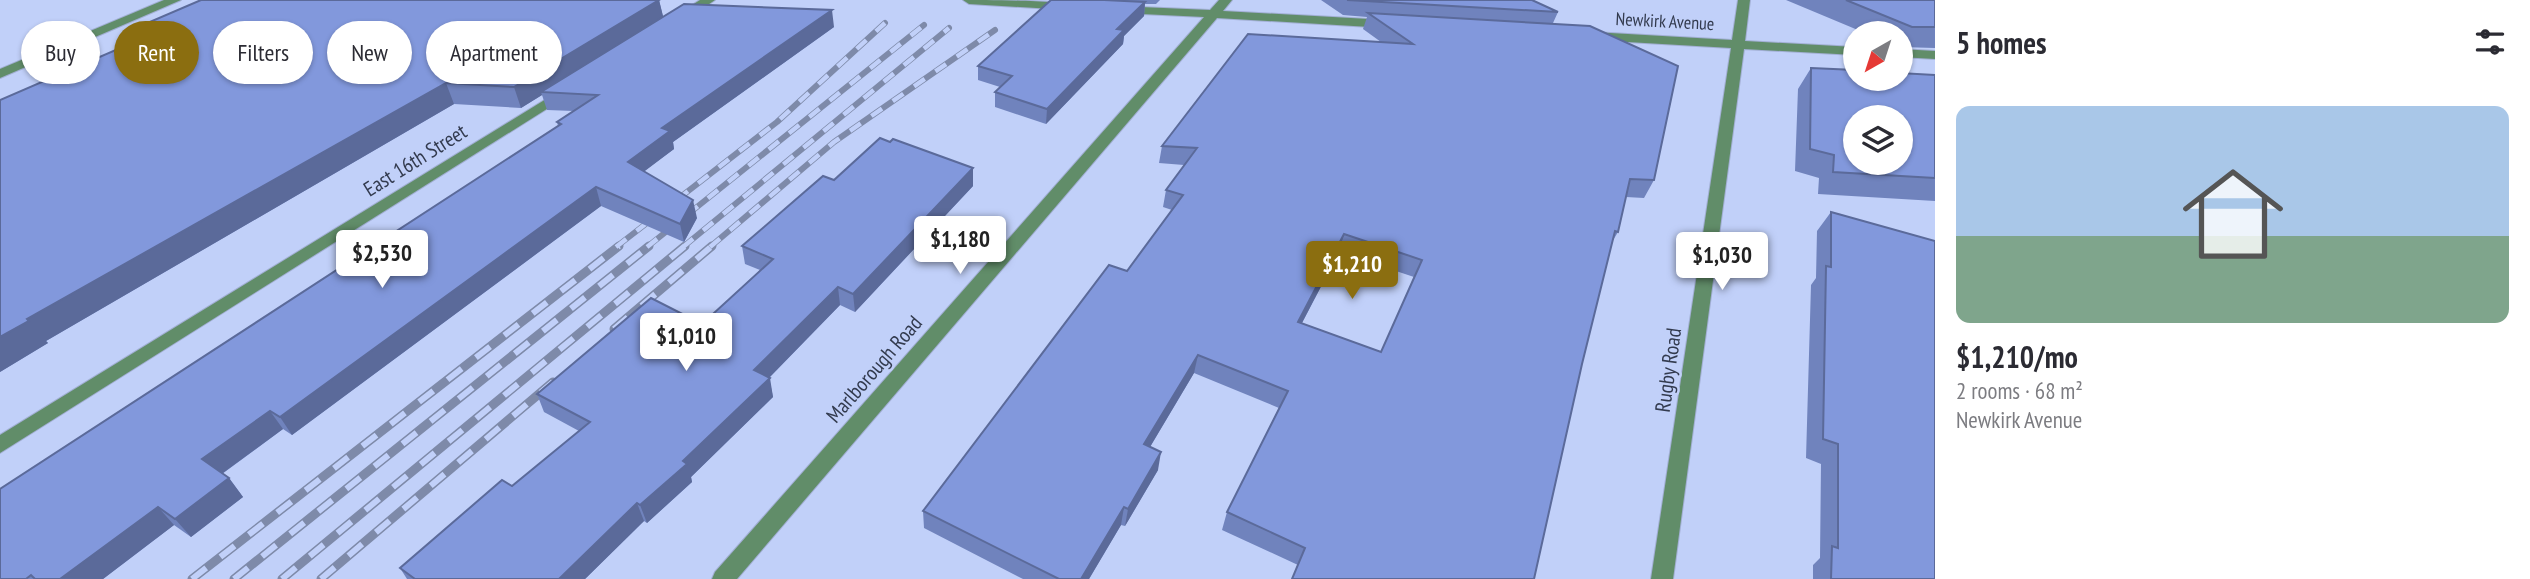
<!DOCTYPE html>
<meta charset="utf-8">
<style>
:root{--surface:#fff;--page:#f2f2f3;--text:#2b2b33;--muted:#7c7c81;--line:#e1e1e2;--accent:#8b6e10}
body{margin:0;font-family:"PT Sans Narrow",sans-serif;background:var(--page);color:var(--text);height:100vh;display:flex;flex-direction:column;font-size:26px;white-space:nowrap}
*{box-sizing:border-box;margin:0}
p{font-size:23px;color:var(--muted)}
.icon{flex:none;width:38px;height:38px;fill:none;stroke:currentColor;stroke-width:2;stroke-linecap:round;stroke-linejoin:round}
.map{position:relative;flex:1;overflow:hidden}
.panel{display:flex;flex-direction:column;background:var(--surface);width:595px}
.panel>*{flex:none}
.banner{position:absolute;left:21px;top:21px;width:665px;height:63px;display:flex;gap:14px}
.needle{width:46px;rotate:219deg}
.buttons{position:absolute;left:1843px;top:21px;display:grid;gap:14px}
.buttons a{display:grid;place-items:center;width:70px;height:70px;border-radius:50%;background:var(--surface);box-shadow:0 2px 5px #0004;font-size:35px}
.price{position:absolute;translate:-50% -60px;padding:0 16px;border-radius:7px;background:#fff;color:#222;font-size:23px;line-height:46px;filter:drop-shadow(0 2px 4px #0008)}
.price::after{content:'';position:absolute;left:50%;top:42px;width:21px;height:16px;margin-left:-10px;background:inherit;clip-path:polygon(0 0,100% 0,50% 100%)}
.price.active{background:var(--accent);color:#fff}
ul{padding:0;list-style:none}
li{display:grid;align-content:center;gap:14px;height:371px;padding:0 21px}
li+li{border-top:2px solid var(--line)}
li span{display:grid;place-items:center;height:217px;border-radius:14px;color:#555}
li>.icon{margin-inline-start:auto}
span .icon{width:126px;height:126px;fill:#fffc;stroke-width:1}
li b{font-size:30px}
h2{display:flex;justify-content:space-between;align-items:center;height:84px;padding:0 21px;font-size:30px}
.pill{padding:0 24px;border-radius:32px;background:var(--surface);box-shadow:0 2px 5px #0004;font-size:24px;line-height:63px}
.pill.active{background:var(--accent);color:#fff}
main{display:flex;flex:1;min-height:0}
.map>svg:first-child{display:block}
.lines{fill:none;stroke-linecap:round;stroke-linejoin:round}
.minor-casing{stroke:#a2afd4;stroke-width:2}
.minor{fill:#618d69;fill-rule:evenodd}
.rail-far1-casing{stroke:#7e8aa9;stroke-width:6}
.rail-casing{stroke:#7e8aa9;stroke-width:9}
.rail-far1{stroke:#c1d0f9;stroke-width:4.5;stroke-dasharray:13;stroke-linecap:butt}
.rail{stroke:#c1d0f9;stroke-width:6;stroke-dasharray:18;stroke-linecap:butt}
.wall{fill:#7083bd;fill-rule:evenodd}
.shaded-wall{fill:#5b6a9a}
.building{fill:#8298dc;stroke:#5b6a9a;stroke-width:2;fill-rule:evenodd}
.labels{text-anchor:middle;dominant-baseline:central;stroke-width:5;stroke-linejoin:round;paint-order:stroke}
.far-street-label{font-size:18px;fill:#333b4f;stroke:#c1d0f9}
.street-label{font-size:21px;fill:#333b4f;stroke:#c1d0f9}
</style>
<main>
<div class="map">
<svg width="1935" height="579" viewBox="0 0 1935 579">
<rect width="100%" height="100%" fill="#c1d0f9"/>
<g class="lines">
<g class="minor-casing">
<g id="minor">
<polygon points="164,0 181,0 0,78 0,69"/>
<polygon points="700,0 715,0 686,20 678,20 678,14"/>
<path d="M963,0C984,0 1062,0 1075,6L1069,10L969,4Z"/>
<polygon points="1219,0 1232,0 1223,11 1387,20 1393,24 1387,28 1217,18 737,579 712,579 715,572 1204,17 1121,13 1115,9 1117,6 1210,10"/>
<polygon points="1738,0 1750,0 1745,41 1855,47 1855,55 1744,49 1673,579 1651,579 1731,48 1593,40 1586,36 1593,32 1732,40"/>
<polygon points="1900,49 1935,51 1935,59 1900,57"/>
<polygon points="564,88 571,92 569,95 0,453 0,435"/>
</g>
</g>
<use href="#minor" class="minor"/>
<g class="rail-far1-casing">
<g id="rail-far1">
<polyline points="616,247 777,122 885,23"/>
<polyline points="647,247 924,25"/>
<polyline points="683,247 949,28"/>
<polyline points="710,247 834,142 995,30"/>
</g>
</g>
<g class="rail-casing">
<g id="rail">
<polyline points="614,329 712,246"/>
<polyline points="192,579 619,246"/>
<polyline points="234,579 649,246"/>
<polyline points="282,579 685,246"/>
<polyline points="321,579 553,382"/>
</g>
</g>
<use href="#rail-far1" class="rail-far1"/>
<use href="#rail" class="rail"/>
</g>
<g class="wall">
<polygon points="659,0 663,17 834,27 673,142 674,149 644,171 697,218 684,242 601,206 292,435 283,429 222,474 229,478 243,497 191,537 174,525 103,579 0,579 558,126 557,122 574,111 547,110 542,95 521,108 454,104 46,341 48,343 0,372 130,44 124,33"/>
<polygon points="1051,0 1160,0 1156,4 1145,4 1144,16 1124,36 1123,44 1046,124 995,107 995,92 1000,87 978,80 978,66"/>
<path d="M1321,0H1532L1558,12L1553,23L1654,180L1644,198L1626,197L1618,232L1612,242L1298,565L1222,530L1227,512L1279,408L1194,373L1150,447L1158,470L1125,526L1121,525L1089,579H1023L924,528L923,511L1127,271L1172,210L1163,207L1166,190L1184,165L1159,163L1162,146L1381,42L1363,29L1367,17L1343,15ZM1339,252L1414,277L1381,352L1302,323Z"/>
<polygon points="1786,0 1935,0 1935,48 1900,47 1900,33 1865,33"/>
<polygon points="1811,68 1935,75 1935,201 1818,194 1819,178 1795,171 1798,89"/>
<polygon points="973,168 973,186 855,312 840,305 769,378 773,397 691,477 692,482 647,523 644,521 585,579 407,579 400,568 512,486 579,431 544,412 537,394 702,324 760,270 745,264 742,246 834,180"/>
<polygon points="1831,212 1935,579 1813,579 1813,565 1820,558 1821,464 1806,458 1811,285 1816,278 1817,231"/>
</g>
<g class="shaded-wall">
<polygon points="659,0 664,20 541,92 542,95 521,108 514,87"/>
<polygon points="1145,2 1144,16 1124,36 1123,44 1046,124 1047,109 1117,29"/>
<polygon points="832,10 834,27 673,142 674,149 633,180 628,162 662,128"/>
<polygon points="446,83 454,104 46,341 48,343 0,372 0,337 27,319"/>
<polygon points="973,168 973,186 855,312 853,294"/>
<polygon points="596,187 601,206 292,435 280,417"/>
<polygon points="693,200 697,218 684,242 680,224"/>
<polygon points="1344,234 1339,252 1293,340 1298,322"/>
<polygon points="838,287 840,305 758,389 754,370"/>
<polygon points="1198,355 1194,373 1141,462 1144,444"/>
<polygon points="770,378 773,397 691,477 692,482 647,523 640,505 683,461"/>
<polygon points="270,411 283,429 216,478 202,459"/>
<polygon points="1161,452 1158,470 1125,526 1128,509"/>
<polygon points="229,478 243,497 191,537 175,519"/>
<polygon points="637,503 644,521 585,579 559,579"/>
<polygon points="158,507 174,525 103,579 60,579"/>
<polygon points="1124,507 1121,525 1089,579 1081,579"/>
</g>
<g class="building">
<polygon points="201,0 659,0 514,87 446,83 27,319 29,321 0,337 0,100 139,40 124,33"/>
<polygon points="1051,0 1104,0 1145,2 1117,29 1124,30 1047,109 995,92 1012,76 978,66"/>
<polygon points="1347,0 1532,0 1558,12"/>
<polygon points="1846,0 1935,0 1935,27 1912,27"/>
<polygon points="684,4 832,10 662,128 670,131 628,162 693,200 680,224 596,187 280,417 270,411 202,459 229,478 175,519 158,507 60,579 35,579 31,575 26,579 0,579 0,489 561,124 557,122 598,95 541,92"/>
<path d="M1368,13L1590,26L1678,66L1654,180L1630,179L1618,232L1615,231L1582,364L1534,579H1292L1305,548L1227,512L1288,391L1198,355L1144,444L1161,452L1128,509L1124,507L1081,579H1059L923,511L1109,265L1127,271L1183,195L1166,190L1197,148L1162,146L1248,34L1413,44ZM1344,234L1422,260L1381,352L1298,322Z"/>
<path d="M1811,68L1855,70V79H1900V73L1935,75V178L1833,172L1834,155L1810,149ZM1855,117H1900V163H1855Z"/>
<polygon points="880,138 890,142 893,139 973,168 853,294 838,287 754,370 770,378 683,461 687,464 640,505 637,503 559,579 415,579 400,568 502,480 512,486 590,422 537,394 651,298 702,324 773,259 742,246 823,176 834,180"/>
<polygon points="1831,212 1935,241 1935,579 1831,579 1832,546 1838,548 1838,444 1823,439 1826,266 1831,267"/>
</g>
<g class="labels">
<g class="far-street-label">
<text transform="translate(1665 21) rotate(3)">Newkirk Avenue</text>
</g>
<g class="street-label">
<text transform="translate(415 160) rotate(-32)">East 16th Street</text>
<text transform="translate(874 369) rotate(-49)">Marlborough Road</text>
<text transform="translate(1668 370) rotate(-82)">Rugby Road</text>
</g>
</g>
</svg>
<div class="buttons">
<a><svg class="needle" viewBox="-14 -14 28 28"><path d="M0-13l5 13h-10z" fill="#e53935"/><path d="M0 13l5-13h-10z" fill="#7c7c81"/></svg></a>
<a><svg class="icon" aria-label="layers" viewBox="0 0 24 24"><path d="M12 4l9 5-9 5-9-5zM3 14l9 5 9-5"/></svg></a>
</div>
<b class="price" style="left:960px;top:276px">$1,180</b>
<b class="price" style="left:382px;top:290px">$2,530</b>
<b class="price" style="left:1722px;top:292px">$1,030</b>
<b class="price active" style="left:1352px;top:301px">$1,210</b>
<b class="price" style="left:686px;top:373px">$1,010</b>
<div class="banner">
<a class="pill">Buy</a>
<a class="pill active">Rent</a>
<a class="pill">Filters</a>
<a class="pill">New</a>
<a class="pill">Apartment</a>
</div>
</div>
<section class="panel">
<h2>5 homes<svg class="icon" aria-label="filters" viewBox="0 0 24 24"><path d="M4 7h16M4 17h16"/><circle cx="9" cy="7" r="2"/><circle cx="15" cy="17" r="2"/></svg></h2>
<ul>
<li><span style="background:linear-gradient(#a9c7e8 60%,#7fa58c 0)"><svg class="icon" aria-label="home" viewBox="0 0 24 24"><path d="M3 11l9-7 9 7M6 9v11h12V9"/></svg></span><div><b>$1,210/mo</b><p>2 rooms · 68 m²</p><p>Newkirk Avenue</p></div></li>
</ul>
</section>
</main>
